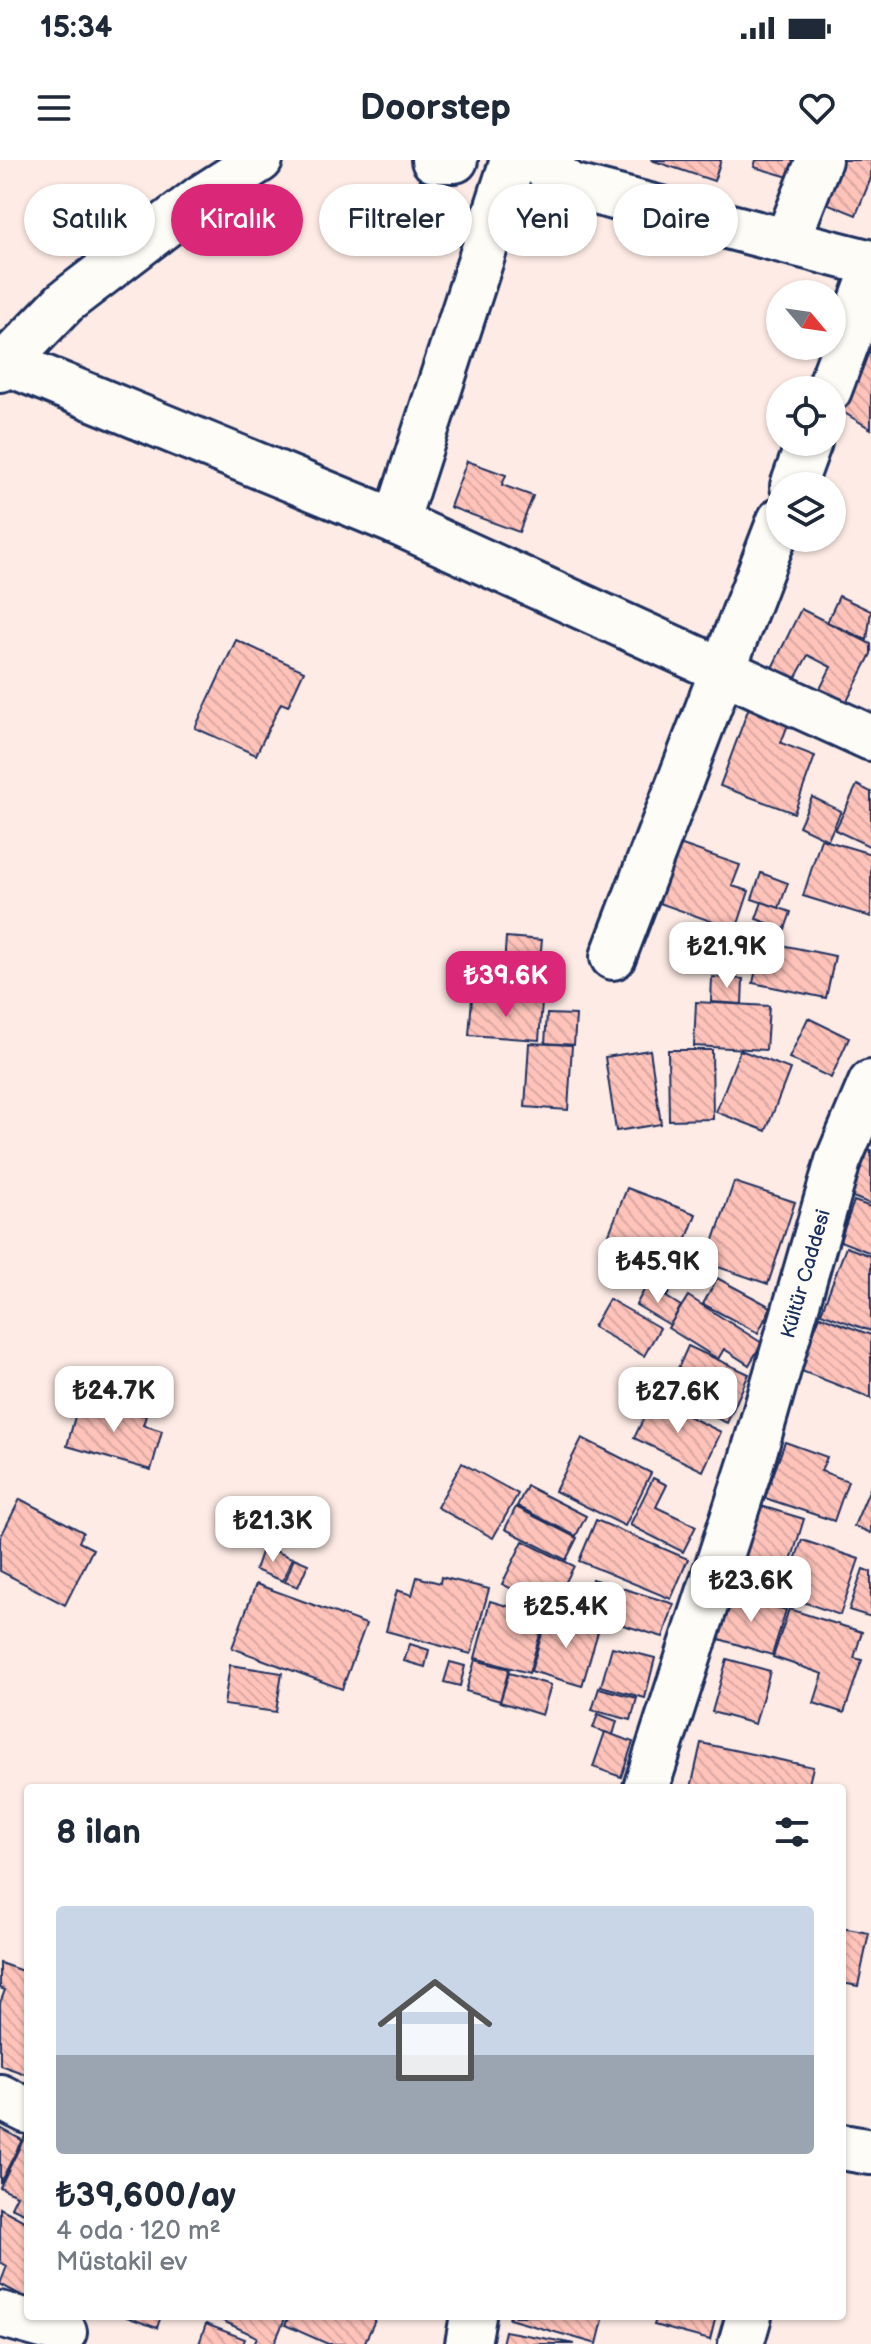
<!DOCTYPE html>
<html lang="tr">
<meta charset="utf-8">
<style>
:root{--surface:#fff;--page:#f6f6f7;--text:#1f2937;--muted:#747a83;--accent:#db2777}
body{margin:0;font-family:"Balsamiq Sans",sans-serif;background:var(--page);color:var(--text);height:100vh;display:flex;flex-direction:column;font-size:30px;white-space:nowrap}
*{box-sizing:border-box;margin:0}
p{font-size:26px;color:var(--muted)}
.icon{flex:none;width:44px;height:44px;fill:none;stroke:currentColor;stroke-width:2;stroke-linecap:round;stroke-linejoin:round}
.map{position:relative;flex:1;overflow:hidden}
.sheet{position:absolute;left:24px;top:1624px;width:822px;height:536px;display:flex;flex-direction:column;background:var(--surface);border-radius:8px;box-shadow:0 2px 6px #0004}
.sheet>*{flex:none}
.hud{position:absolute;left:24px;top:24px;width:824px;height:72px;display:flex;gap:16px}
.needle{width:52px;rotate:119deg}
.controls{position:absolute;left:766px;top:120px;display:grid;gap:16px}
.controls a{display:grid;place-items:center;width:80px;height:80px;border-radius:50%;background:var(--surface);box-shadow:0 2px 6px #0004;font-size:40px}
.price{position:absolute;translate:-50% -68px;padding:0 18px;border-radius:16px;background:#fff;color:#222;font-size:26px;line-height:52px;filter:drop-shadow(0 2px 4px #0008)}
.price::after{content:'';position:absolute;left:50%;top:48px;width:24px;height:18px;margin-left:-12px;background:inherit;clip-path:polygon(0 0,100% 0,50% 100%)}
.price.on{background:var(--accent);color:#fff}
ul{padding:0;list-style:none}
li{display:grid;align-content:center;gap:16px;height:424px;padding:0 32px}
li span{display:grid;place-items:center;height:248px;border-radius:8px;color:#555}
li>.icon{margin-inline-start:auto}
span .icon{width:144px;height:144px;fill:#fffc;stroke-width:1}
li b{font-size:34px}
h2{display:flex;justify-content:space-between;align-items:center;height:96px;padding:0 32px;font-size:34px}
.tag{padding:0 28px;border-radius:36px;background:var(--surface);box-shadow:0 2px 6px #0004;font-size:28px;line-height:72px}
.tag.on{background:var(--accent);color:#fff}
.status{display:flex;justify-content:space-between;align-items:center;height:56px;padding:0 40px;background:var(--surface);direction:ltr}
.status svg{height:22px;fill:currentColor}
header{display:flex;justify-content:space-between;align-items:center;height:104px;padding:0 32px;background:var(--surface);font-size:36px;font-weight:700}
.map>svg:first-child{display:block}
.building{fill:url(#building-back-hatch);stroke:#1b2f5e;stroke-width:2}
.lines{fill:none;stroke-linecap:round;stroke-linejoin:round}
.minor-casing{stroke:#1b2f5e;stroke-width:50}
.minor{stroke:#fdfcf7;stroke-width:44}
.labels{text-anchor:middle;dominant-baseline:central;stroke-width:6;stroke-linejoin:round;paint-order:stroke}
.street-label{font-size:20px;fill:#1b2f5e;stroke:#fdfcf7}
</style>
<div class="status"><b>15:34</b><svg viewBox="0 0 49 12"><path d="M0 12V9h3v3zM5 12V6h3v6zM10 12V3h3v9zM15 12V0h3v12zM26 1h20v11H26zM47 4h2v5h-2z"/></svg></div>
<header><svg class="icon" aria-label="menu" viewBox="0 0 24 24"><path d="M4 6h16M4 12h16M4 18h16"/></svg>Doorstep<svg class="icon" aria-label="heart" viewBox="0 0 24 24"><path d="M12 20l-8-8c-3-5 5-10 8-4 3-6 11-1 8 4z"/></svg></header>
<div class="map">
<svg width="871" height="2184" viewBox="0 0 871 2184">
<defs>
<pattern id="building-back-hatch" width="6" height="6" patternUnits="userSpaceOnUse" patternTransform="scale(2)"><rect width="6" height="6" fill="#ffc3ba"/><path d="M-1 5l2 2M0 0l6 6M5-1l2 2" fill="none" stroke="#daa8a2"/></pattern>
</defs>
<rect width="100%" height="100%" fill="#feebe5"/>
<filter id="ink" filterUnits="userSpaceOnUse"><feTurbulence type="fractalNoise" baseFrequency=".0125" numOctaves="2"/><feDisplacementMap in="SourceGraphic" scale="16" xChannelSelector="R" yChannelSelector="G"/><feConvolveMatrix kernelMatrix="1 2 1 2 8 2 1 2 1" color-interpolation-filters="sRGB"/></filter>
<g filter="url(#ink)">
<g class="building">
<polygon points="651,0 721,0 714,21"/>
<polygon points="756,0 797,0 792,18 754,7"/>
<polygon points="829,0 871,0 871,18 856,55 814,38"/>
<polygon points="867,190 871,193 871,269 833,246"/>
<polygon points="467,301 506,315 502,325 533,336 519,372 450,347"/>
<polygon points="839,436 871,451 867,480 827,462"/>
<polygon points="801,449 871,484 871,494 845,545 819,531 831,507 808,495 795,519 772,508"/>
<polygon points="236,480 304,511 288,546 281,543 256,595 195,568"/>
<polygon points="749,547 789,562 781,583 815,596 794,653 720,626"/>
<polygon points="857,625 871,632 871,687 835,670"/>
<polygon points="812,637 841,651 828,680 799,666"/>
<polygon points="665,679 740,705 732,726 749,731 736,770 645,738"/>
<polygon points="821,679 871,694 871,757 803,736"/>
<polygon points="761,713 788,723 779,748 752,739"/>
<polygon points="762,742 791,752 785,769 756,759"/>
<polygon points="506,777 542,780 539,809 549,810 547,842 475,837 477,805 504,807"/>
<polygon points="762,781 835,796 826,838 753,823"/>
<polygon points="712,817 743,819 742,844 711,842"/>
<polygon points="472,838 542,843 539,880 469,875"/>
<polygon points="696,842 769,846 766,890 694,886"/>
<polygon points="547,854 576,855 574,885 545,883"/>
<polygon points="808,858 849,878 831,918 789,898"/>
<polygon points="529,883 572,885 568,950 525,947"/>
<polygon points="650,890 661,964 616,971 605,897"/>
<polygon points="668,890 712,890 713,959 669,960"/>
<polygon points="740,890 790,909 766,971 716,952"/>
<polygon points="869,989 871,990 871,1044 850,1036"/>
<polygon points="734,1022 795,1042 768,1124 706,1103"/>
<polygon points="627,1028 696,1054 675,1110 605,1084"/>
<polygon points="854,1041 871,1047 871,1093 840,1081"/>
<polygon points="846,1087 871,1096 871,1171 821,1153"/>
<polygon points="658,1112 675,1122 667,1136 650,1125"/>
<polygon points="717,1118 771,1147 758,1173 703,1144"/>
<polygon points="647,1125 681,1146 670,1165 636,1145"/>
<polygon points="688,1136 762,1183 749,1205 724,1189 718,1199 668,1168"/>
<polygon points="609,1139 660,1168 644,1196 593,1167"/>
<polygon points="820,1156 871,1175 871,1238 799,1210"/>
<polygon points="688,1186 749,1214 727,1263 666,1235"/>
<polygon points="80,1238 146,1256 143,1265 162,1271 151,1310 67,1286"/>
<polygon points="653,1239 721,1272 703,1311 634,1278"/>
<polygon points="582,1278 651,1313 625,1366 555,1331"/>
<polygon points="785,1282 827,1297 821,1311 848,1321 834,1361 765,1338"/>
<polygon points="462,1303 518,1334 493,1378 437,1347"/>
<polygon points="653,1318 667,1325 656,1347 696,1366 683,1392 630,1365"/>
<polygon points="527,1326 586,1356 576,1376 517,1346"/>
<polygon points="871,1326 871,1373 854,1366"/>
<polygon points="20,1339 83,1372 79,1382 93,1389 65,1445 0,1411 0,1378"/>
<polygon points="761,1346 804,1359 780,1437 737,1424"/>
<polygon points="516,1347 577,1378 566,1400 505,1369"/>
<polygon points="596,1360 688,1399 671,1439 579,1401"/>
<polygon points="802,1380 859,1399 840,1455 783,1435"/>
<polygon points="523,1381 574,1406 552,1449 502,1424"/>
<polygon points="263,1386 292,1398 283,1421 255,1410"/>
<polygon points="294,1398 308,1404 298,1427 285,1422"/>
<polygon points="863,1409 871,1412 871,1457 849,1450"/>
<polygon points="417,1417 440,1423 441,1417 489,1429 471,1494 386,1471 397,1430 412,1435"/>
<polygon points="592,1419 674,1444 663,1477 583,1453"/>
<polygon points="256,1424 366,1464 342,1529 232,1488"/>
<polygon points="730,1433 786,1450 772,1495 716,1478"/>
<polygon points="490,1441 545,1457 529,1513 475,1498"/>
<polygon points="789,1449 862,1472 854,1498 862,1500 844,1553 814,1543 823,1514 773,1497"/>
<polygon points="568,1455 600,1465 582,1526 531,1511 546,1460 565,1465"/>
<polygon points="410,1484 429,1490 425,1507 404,1501"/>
<polygon points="612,1487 655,1498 645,1538 601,1526"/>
<polygon points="727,1499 770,1511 755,1564 712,1552"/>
<polygon points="475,1500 509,1509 500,1541 466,1531"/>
<polygon points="450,1502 465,1506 460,1526 444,1522"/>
<polygon points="230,1505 282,1513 276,1552 224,1545"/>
<polygon points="509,1513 551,1525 542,1555 500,1542"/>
<polygon points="599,1528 637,1538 631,1560 592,1550"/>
<polygon points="598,1554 617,1561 613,1575 593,1568"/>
<polygon points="605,1572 633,1582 621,1617 593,1607"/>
<polygon points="701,1583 813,1607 808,1628 691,1628"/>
<polygon points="842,1768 869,1773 858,1826 842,1823"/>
<polygon points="0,1803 28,1813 28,1915 0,1905 0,1843 5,1830 0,1828"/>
<polygon points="0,1968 22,1980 0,2023"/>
<polygon points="25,1976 28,1978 28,2055 11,2047 17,2035 0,2027"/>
<polygon points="0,2048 28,2063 28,2139 0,2124 7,2106 0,2102"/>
<polygon points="124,2156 161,2156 157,2168"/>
<polygon points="221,2156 286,2156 274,2184 254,2184 257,2177 219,2159"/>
<polygon points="289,2156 377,2156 364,2184 328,2184 285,2165"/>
<polygon points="510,2156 604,2156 597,2184 509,2159"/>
<polygon points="657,2156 716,2156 710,2180 654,2165"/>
<polygon points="206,2164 245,2179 243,2184 199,2184"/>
<polygon points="505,2171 575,2184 502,2184"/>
</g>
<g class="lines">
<g class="minor-casing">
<g id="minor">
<polyline points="434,0 455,0"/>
<polyline points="536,0 571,26 871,103"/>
<polyline points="787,81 819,0"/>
<polyline points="5,202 396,362 871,578"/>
<polyline points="0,209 65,142 202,37 260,0"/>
<polyline points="829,230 871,117"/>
<polyline points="793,326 809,282"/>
<polyline points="396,362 513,0"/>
<polyline points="613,797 780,360"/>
<polyline points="646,1628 751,1303 838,1001 871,923"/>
<polyline points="0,1937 28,1951"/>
<polyline points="842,1987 871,1992"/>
<polyline points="0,2154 64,2172"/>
<polyline points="468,2184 473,2156"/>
<polyline points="741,2184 749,2156"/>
</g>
</g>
<use href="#minor" class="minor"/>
</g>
</g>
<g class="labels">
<g class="street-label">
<text transform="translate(806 1114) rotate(-74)">Kültür Caddesi</text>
</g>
</g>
</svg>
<div class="controls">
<a><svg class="needle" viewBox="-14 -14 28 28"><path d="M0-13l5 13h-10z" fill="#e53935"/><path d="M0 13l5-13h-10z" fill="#747a83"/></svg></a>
<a><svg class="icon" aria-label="locate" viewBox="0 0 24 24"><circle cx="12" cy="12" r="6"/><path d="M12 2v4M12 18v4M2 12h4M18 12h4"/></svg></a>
<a><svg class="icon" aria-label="layers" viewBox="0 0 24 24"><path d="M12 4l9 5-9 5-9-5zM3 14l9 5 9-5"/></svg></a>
</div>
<b class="price" style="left:727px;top:830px">₺21.9K</b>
<b class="price on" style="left:506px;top:859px">₺39.6K</b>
<b class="price" style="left:658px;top:1145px">₺45.9K</b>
<b class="price" style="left:114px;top:1274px">₺24.7K</b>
<b class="price" style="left:678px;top:1275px">₺27.6K</b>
<b class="price" style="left:273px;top:1404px">₺21.3K</b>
<b class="price" style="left:751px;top:1464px">₺23.6K</b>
<b class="price" style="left:566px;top:1490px">₺25.4K</b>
<div class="hud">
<a class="tag">Satılık</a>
<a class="tag on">Kiralık</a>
<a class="tag">Filtreler</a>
<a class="tag">Yeni</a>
<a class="tag">Daire</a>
</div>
<section class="sheet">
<h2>8 ilan<svg class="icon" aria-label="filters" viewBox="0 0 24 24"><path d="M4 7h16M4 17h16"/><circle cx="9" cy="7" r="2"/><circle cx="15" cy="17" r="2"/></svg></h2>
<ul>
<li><span style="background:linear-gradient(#c9d6e8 60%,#9aa5b1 0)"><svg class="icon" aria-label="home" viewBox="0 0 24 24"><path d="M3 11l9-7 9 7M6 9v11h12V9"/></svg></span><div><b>₺39,600/ay</b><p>4 oda · 120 m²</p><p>Müstakil ev</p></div></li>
</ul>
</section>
</div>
